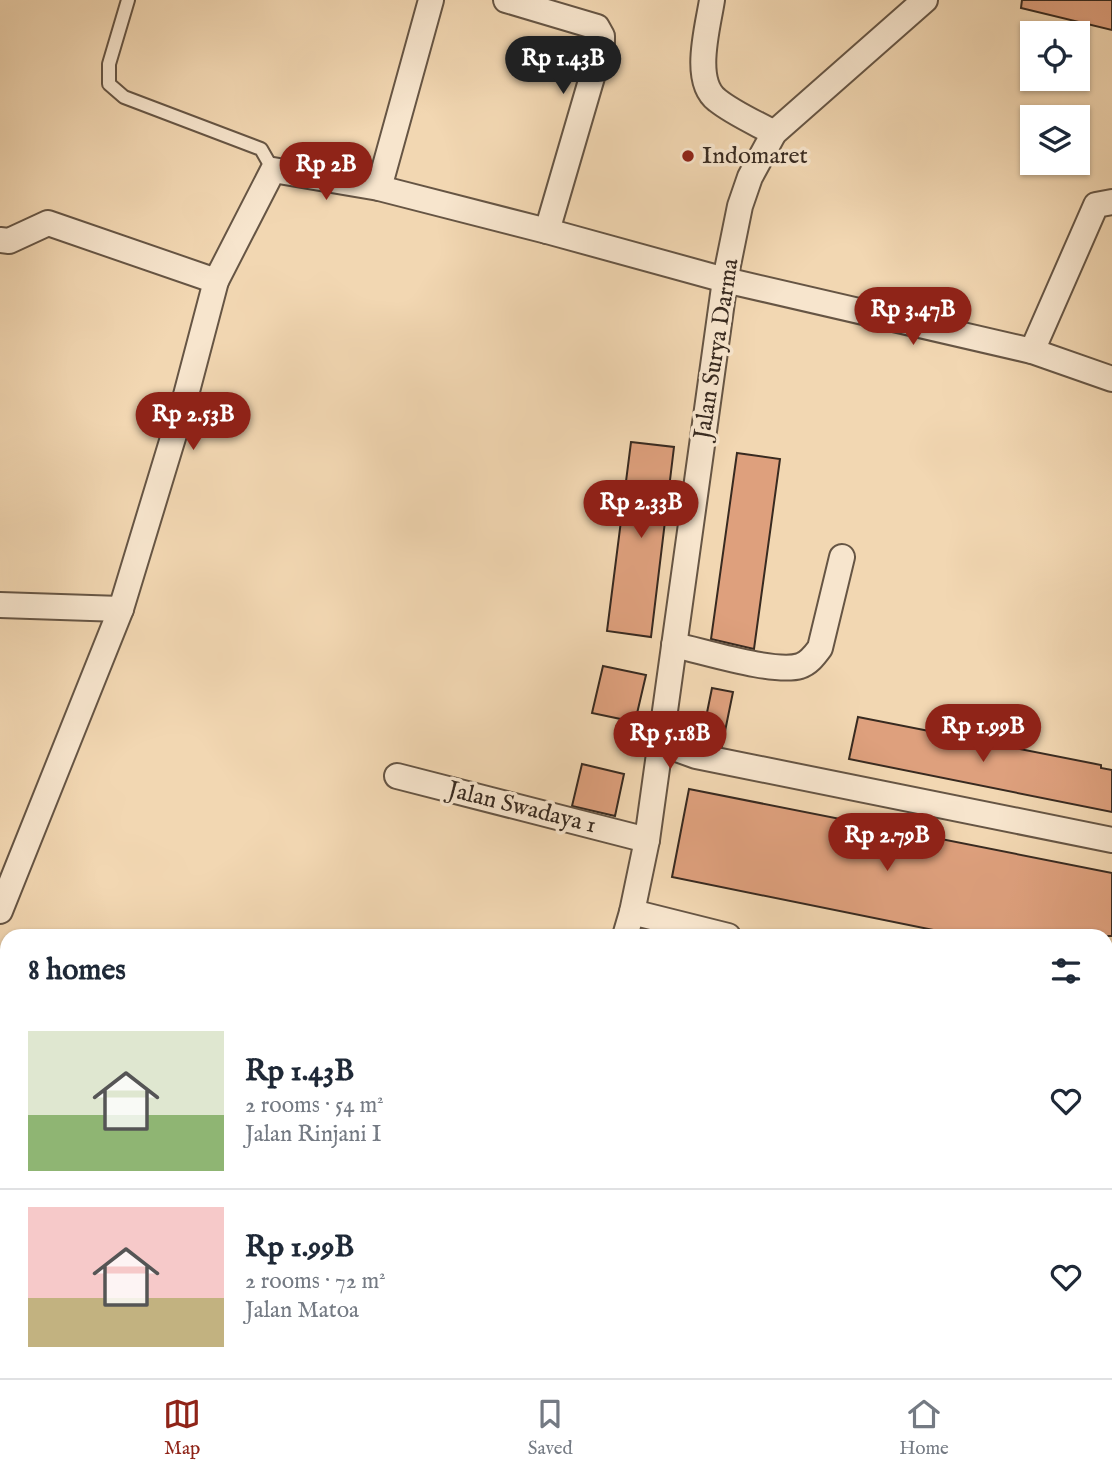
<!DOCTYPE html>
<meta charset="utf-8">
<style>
:root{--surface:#fff;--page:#f6f6f7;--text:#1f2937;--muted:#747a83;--line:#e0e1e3;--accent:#8f2418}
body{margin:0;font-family:"IM FELL English",serif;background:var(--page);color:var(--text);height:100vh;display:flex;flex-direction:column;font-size:26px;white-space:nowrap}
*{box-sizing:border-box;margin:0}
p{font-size:23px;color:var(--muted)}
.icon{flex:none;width:38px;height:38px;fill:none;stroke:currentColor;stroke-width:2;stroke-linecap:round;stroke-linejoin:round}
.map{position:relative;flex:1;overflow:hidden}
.side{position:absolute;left:0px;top:929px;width:1113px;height:450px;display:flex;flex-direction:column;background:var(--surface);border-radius:21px 21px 0 0;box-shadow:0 2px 5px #0004}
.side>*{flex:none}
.controls{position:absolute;left:1020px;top:21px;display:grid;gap:14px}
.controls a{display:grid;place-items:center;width:70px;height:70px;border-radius:0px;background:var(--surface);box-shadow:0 2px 5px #0004;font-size:35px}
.price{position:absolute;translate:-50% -60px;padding:0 16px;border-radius:24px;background:var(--accent);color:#fff;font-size:23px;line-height:46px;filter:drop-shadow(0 2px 4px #0008)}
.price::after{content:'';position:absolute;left:50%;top:42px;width:21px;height:16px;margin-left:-10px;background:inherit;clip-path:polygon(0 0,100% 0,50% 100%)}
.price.active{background:#222;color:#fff}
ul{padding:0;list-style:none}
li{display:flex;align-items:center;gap:21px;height:175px;padding:0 28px}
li+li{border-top:2px solid var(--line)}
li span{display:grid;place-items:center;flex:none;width:196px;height:140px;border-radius:0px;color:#555}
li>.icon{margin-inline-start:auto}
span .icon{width:84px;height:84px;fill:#fffc;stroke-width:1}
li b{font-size:30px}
h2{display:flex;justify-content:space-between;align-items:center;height:84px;padding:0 28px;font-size:30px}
.dock{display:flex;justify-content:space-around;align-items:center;height:98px;border-top:2px solid var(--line);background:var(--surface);font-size:19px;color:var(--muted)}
.dock a{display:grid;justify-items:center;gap:4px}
.dock .active{color:var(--accent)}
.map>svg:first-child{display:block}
.building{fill:#dea07d;stroke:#382a20;stroke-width:2}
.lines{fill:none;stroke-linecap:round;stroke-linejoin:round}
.lane-casing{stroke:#654;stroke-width:16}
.street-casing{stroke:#654;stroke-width:28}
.lane{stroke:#f7e5cd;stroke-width:12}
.street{stroke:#f7e5cd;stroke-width:24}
.poi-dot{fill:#8f2418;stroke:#f7e5cd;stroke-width:2.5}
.labels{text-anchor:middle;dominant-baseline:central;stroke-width:7;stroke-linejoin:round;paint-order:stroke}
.poi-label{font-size:24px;fill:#382a20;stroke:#f7e5cd;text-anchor:start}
.street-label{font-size:24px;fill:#382a20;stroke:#f7e5cd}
</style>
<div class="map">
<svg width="1112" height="1378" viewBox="0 0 1112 1378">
<rect width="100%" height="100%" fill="#f2d7b2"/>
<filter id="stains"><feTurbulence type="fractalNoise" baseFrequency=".00286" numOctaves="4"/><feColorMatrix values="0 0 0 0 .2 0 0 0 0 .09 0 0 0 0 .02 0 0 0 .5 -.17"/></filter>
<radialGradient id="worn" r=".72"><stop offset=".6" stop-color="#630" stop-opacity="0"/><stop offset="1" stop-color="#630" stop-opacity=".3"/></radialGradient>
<g class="building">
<polygon points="1022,0 1112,0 1112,30 1021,8"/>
<polygon points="631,442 674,447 651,637 607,631"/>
<polygon points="737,453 780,459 754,649 711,639"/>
<polygon points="603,666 646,675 635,722 592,713"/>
<polygon points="712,688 733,692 722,746 701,742"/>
<polygon points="858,717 1101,765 1101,768 1112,770 1112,812 849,759"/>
<polygon points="582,764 624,774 615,816 572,806"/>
<polygon points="689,789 1112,873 1112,936 963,936 672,877"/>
</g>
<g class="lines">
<g class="lane-casing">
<polyline id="lane" points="128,0 109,64 109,84 124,97 261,149 273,170"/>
</g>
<g class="street-casing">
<g id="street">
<polyline points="506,0 597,27 602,36 602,43 547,231"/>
<path d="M712,0C708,27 692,81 717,100C733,113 756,123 774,133"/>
<polyline points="379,188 431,0"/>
<polyline points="0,240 9,241 48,223 216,281 273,170 379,188 547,231 725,280 1032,351 1112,379"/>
<polyline points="1032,351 1096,205 1112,202"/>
<polyline points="0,605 121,609"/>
<path d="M674,645C703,651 774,674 800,666C809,663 814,656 820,648L842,557"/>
<polyline points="660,743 696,756 1112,840"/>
<polyline points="397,776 647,840"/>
<polyline points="0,911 121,609 186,395 216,281"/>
<polyline points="632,912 728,936"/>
<polyline points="625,936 632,912 647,840 725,280 740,206 750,177 774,133 925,0"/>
<polyline points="1106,1017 1112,1018"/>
<polyline points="1106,1181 1112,1182"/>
<polyline points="0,1214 7,1216"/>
<polyline points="490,1378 492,1372"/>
<polyline points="691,1378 693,1372"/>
<polyline points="842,1378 844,1372"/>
<polyline points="1014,1378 1016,1372"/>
</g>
</g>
<use href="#lane" class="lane"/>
<use href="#street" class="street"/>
</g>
<circle class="poi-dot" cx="688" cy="156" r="7"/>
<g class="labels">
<g class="poi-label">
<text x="702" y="156">Indomaret</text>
</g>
<g class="street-label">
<text transform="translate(717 349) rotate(-81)">Jalan Surya Darma</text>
<text transform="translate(522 808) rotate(14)">Jalan Swadaya 1</text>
</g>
</g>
<rect width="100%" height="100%" filter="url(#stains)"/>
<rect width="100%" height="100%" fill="url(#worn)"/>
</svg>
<div class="controls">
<a><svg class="icon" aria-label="locate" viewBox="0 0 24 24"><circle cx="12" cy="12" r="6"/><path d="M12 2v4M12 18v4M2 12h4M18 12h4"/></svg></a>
<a><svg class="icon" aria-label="layers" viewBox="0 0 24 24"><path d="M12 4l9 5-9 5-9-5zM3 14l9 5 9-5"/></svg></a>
</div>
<b class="price active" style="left:563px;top:96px">Rp 1.43B</b>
<b class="price" style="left:326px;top:202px">Rp 2B</b>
<b class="price" style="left:913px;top:347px">Rp 3.47B</b>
<b class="price" style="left:193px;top:452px">Rp 2.53B</b>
<b class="price" style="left:641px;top:540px">Rp 2.33B</b>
<b class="price" style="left:983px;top:764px">Rp 1.99B</b>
<b class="price" style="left:670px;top:771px">Rp 5.18B</b>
<b class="price" style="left:887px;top:873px">Rp 2.79B</b>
<section class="side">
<h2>8 homes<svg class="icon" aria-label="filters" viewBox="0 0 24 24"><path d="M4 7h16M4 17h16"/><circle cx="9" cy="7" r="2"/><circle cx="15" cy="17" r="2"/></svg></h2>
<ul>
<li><span style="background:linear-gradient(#dfe7d0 60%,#8fb573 0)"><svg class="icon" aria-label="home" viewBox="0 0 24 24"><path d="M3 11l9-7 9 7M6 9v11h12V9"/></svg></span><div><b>Rp 1.43B</b><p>2 rooms · 54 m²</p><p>Jalan Rinjani I</p></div><svg class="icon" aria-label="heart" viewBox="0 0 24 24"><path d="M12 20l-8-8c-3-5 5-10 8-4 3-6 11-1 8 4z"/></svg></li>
<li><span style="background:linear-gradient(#f6c9c9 65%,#c2b280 0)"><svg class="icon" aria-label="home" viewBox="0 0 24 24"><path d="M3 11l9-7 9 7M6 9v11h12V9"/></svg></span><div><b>Rp 1.99B</b><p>2 rooms · 72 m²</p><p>Jalan Matoa</p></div><svg class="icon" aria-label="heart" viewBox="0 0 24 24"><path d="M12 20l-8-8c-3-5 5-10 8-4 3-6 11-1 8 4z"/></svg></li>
</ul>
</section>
</div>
<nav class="dock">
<a class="active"><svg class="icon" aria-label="map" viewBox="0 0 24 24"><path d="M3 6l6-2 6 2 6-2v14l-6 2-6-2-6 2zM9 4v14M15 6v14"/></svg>Map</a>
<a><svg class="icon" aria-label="saved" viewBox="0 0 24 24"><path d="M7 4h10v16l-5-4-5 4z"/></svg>Saved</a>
<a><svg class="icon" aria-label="home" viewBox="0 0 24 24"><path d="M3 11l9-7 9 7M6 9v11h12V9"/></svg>Home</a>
</nav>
